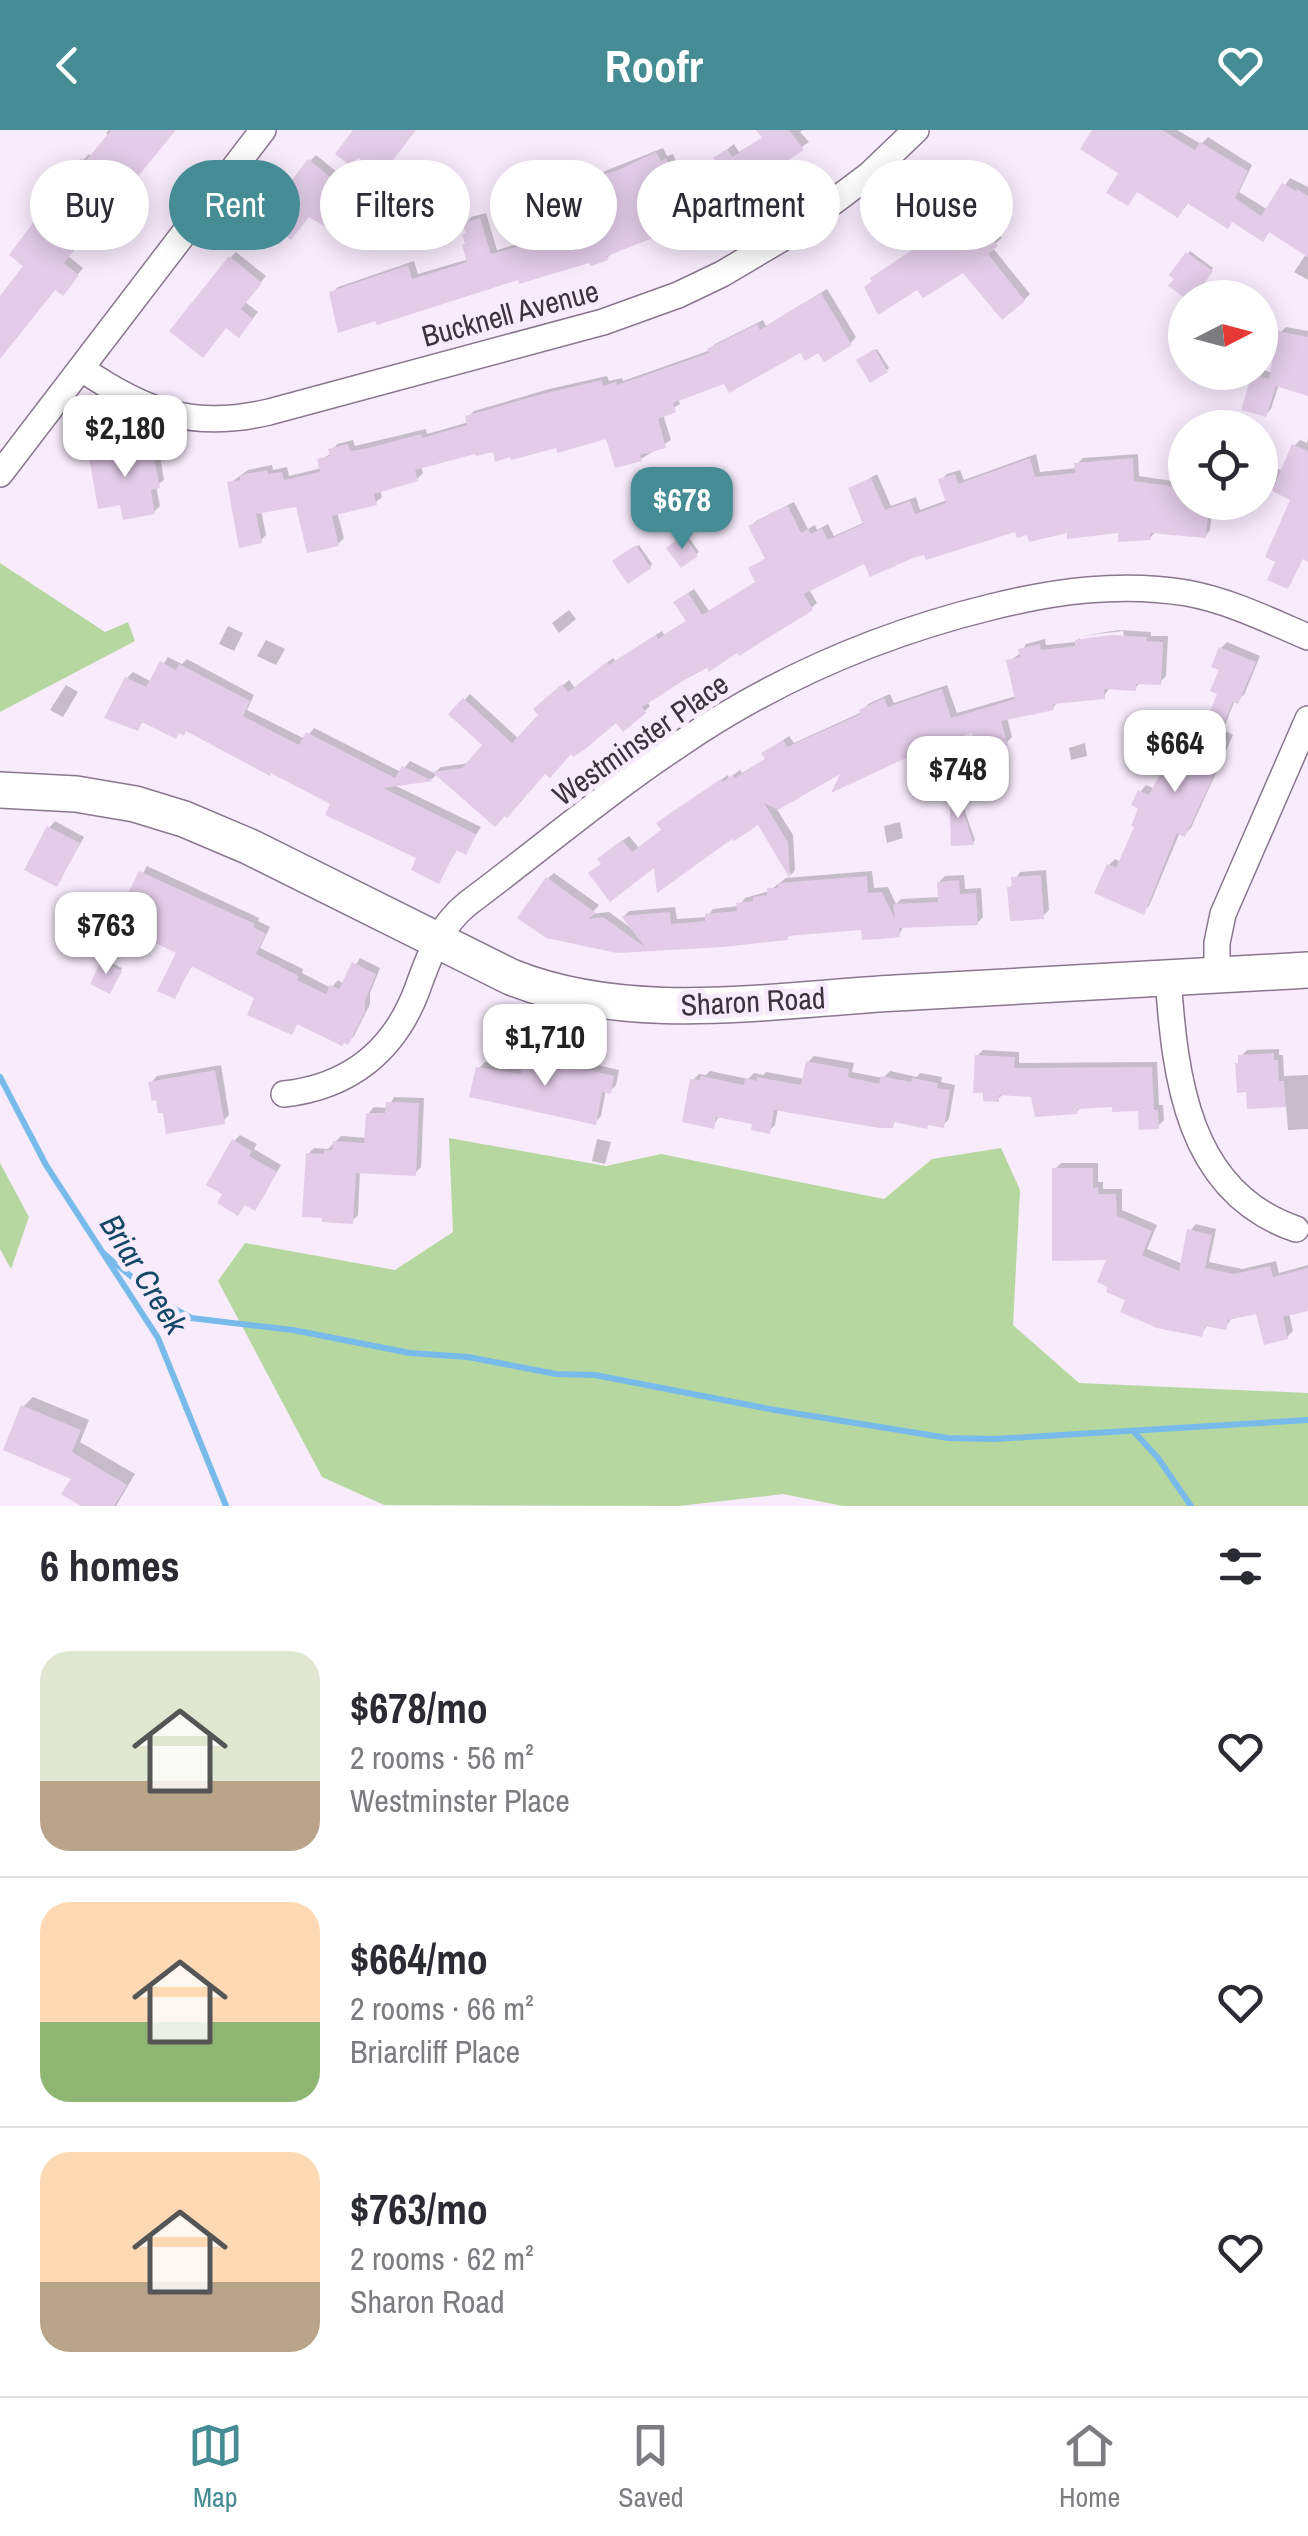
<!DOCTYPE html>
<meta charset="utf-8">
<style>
:root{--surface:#fff;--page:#f7f7f7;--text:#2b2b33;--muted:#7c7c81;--line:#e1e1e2;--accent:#458c95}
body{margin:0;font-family:"Archivo Narrow",sans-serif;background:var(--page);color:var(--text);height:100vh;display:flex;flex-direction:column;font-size:38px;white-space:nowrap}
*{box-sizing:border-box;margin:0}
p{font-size:32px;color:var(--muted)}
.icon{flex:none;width:55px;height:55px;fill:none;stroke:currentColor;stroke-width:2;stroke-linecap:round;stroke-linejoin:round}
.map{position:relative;height:1376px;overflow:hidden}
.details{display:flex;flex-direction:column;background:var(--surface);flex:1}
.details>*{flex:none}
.guide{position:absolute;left:30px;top:30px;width:1250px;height:90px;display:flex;gap:20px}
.needle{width:65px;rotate:84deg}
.buttons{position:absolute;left:1168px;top:150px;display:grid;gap:20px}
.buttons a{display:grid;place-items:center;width:110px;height:110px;border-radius:50%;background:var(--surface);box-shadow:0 5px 25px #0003;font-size:50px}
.price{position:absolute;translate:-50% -85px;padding:0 22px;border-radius:20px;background:#fff;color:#222;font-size:32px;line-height:65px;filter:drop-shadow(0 2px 5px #0008)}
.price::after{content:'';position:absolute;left:50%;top:60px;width:30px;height:22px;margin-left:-15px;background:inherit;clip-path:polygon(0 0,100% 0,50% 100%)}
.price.selected{background:var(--accent);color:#fff}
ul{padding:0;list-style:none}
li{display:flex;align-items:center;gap:30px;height:250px;padding:0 40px}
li+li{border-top:2px solid var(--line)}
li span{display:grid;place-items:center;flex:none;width:280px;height:200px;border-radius:30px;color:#555}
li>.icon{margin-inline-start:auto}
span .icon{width:120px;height:120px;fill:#fffc;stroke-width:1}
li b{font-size:42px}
h2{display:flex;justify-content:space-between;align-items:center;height:120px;padding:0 40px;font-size:42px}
.tag{padding:0 35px;border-radius:45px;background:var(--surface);box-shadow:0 5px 25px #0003;font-size:35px;line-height:90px}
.tag.selected{background:var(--accent);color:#fff}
header{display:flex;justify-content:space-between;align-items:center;height:130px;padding:0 40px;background:var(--accent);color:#fff;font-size:45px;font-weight:800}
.tabs{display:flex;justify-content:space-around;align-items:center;height:140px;border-top:2px solid var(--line);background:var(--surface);font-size:28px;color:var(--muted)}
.tabs a{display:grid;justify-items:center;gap:5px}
.tabs .selected{color:var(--accent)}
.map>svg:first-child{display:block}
.green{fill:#b6d8a0}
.shadow{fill:#0003}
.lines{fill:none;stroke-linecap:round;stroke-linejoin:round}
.stream{stroke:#78bbeb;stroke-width:6}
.building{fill:#e2cce7}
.street-casing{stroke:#8a768f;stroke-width:28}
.secondary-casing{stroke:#8a768f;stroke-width:38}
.street{stroke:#fff;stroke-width:25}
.secondary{stroke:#fff;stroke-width:35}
.labels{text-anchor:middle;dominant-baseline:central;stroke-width:10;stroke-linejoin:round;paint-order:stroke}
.street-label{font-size:30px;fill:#3c333e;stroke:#f8ebfc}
.water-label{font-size:32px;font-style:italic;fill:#134767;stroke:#f8ebfc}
</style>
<header><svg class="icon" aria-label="back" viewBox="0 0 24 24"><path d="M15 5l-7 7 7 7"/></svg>Roofr<svg class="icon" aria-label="heart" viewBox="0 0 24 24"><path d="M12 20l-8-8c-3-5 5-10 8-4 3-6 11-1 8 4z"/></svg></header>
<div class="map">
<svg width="1308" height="1376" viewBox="0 0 1308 1376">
<rect width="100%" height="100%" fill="#f8ebfc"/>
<g class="green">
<polygon points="0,433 105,502 128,492 135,511 0,582"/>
<polygon points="449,1008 606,1036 661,1024 884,1069 932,1029 1001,1018 1020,1060 1013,1195 1079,1253 1308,1263 1308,1376 843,1376 783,1364 679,1376 384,1375 322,1347 218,1151 245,1113 395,1140 453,1102"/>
<polygon points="0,1033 29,1087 11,1139 0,1119"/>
</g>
<g class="shadow">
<polygon points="109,0 174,0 116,71 121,75 108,91 96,91 68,126 83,138 68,157 55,158 0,212 0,170 26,135 12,124 83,30 89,24 92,27 110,6 106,3"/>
<polygon points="760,0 803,0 800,2 809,12 726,68 718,56 695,68 702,83 696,89 614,121 607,128 520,147 332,163 338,157 414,131 418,144 469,129 465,94 471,87 486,83 497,120 528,111 523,92 529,86 546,81 549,92 564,87 570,102 603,90 598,76 604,69 599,47 605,41 663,18 667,26 673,24 684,49 719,32 716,28 734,14 739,22 764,7"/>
<polygon points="1095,0 1177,0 1201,14 1208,7 1252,35 1239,62 1268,80 1290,48 1308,57 1308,150 1294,142 1307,123 1271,100 1263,109 1233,90 1189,71 1184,79 1122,43"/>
<polygon points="316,25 338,43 324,60 345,76 334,90 309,84 310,31"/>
<polygon points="966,65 974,74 978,70 990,85 986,89 1002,108 992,117 1030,164 1024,170 932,107 930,91"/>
<polygon points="1190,121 1213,138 1196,160 1173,145"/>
<polygon points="236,122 266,146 245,172 258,182 244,199 230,128"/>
<polygon points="827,159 856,207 851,213 801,219 678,269 680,274 663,284 671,310 641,329 608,306 557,315 495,319 421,336 423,343 417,349 380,360 382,367 376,372 337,382 344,408 338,414 298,374 261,380 266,405 260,411 230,353 248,340 272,335 273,340 287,337 289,346 322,338 320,330 332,323 337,314 353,310 355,316 426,299 427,304 469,292 468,287 474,281 549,259 607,246 609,251 622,248 623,251 708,221 715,214 763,190 766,196"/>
<polygon points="1286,197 1308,201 1308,264 1279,254 1271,279 1265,285 1254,245 1260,239 1273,243 1280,203"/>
<polygon points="877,219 889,238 887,240 862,228"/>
<polygon points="1208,293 1226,294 1226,298 1204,298"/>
<polygon points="1308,308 1308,419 1287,456 1294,369 1260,354 1260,331 1283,341 1294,316 1300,310 1307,313"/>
<polygon points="122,311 131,317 158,312 164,350 156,356 160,376 154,382 122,372 90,322 96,316"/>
<polygon points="1036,324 1040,342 1077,338 1077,334 1083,328 1138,324 1139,346 1185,353 1185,372 1213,372 1210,400 1205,406 1156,401 1150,408 1120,401 1029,402 1017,399 926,422 866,430 809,459 817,473 811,478 647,571 650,576 645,581 616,590 545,641 438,643 432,649 392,654 481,697 465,722 458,718 438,751 420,727 334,673 187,599 144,591 137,598 127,548 133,542 152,552 168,527 182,534 187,529 254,565 247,580 305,609 314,598 401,642 410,631 434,643 441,637 470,633 485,615 452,584 470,564 519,609 541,585 536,579 569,550 575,558 613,528 615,531 662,501 664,505 688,490 682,467 694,459 709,481 758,451 751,439 767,427 751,396 756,391 794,372 808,399 815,395 817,400 828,394 834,406 865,392 851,359 877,344 891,376 916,367 920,380 947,370 941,350 947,344 960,340 964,350"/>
<polygon points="687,405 699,422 681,435 669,418"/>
<polygon points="639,415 652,434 650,437 618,429"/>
<polygon points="569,480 576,489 559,503 552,493"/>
<polygon points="228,496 243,503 234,521 219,514"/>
<polygon points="1119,500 1151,502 1151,506 1168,506 1166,546 1160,552 1142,551 1135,558 1110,557 1104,566 1059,571 1053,577 1007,587 1012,607 1006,613 973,600 947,608 942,617 922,617 846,638 776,678 793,705 795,740 791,745 759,691 656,733 603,733 606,723 629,706 639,718 664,699 665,687 728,645 729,648 740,640 742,643 767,628 765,623 789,606 794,613 862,582 868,574 890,564 894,573 947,555 957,583 1016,566 1009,531 1021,523 1026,514 1045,509 1046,515 1076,512 1080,508 1080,511 1124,506 1123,501 1082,506"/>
<polygon points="266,510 285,519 276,535 257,526"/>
<polygon points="1227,512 1260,526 1244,565 1235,570 1223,600 1233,605 1191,698 1185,704 1180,702 1149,776 1143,782 1109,735 1115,729 1121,732 1142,678 1140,662 1146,655 1155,659 1173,624 1179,618 1184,620 1196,600 1203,603 1220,563 1221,518"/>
<polygon points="66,555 78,562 63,587 50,580"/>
<polygon points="1085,613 1087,626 1071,630 1069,618"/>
<polygon points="954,651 975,710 973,713 954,713"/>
<polygon points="55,691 84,707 57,754 49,698"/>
<polygon points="900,692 903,708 887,713 884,696"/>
<polygon points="147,736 259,788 258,791 270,797 260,818 303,839 302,843 331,858 338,850 344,854 360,828 380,838 370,863 370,874 354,906 348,912 299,892 291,902 257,866 193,834 174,866 179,822 141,803 114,797"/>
<polygon points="1046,740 1049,780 1043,786 1010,758 1020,742"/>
<polygon points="872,741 874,758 888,757 896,774 901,769 940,767 939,752 945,746 964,745 965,759 981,758 983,787 977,793 904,795 899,805 863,797 791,803 787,808 617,820 548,748 554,743 599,775 591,784 609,782 631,798 624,786 629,781 675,777 677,789 707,787 713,779 739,776 745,768 769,761 786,748"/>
<polygon points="105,830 122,838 112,858 103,832"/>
<polygon points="1279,919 1279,925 1283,925 1284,946 1308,945 1308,999 1288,1000 1286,974 1250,977 1241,926 1247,920"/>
<polygon points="533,920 619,940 616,955 610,961 606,960 601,986 595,992 479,938 485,932 524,938 527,926"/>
<polygon points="983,920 1019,922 1019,933 1157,932 1159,975 1163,975 1164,990 1158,996 1140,978 1114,974 1082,976 1076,982 1033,964 1004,963 998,969 977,926"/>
<polygon points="814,926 854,933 852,942 883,948 890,941 917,947 920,943 942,947 941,952 955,955 949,989 943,995 897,990 892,995 778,978 775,995 769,1001 755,992 720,985 713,996 693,950 699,944 706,945 710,941 748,949 754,943 763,945 766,942 805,949 808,932"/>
<polygon points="221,935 229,985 223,991 165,980 151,953 157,946"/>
<polygon points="394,967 424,968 421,1037 415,1043 360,1040 358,1085 352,1091 308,1024 314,1018 328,1019 341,1006 367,1008 368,984 374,977 388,978"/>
<polygon points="240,1005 257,1014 254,1019 281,1035 260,1072 254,1078 246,1073 238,1083 234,1011"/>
<polygon points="597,1009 611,1012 605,1034 592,1031"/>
<polygon points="1061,1033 1098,1033 1098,1052 1103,1052 1103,1059 1122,1059 1122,1080 1157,1095 1147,1119 1183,1134 1190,1101 1196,1094 1216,1099 1209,1132 1242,1139 1276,1131 1279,1143 1308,1135 1308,1179 1289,1183 1293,1201 1287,1207 1258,1181 1233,1186 1225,1198 1208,1194 1201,1205 1128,1169 1109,1127 1055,1039"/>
<polygon points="33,1267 89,1290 80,1312 135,1344 116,1376 86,1376 74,1348 23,1277"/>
</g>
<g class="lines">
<g class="stream">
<polyline points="0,947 46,1035 158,1208 226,1376"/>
<polyline points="103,1123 162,1172 191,1188 293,1200 410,1223 468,1227 556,1244 595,1245 775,1280 948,1308 994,1309 1308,1290"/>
<polyline points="1135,1303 1158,1328 1191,1376"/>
</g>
</g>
<g class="building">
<polygon points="111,0 176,0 112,78 117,82 103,100 95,94 64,133 79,145 63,166 55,160 0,229 0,166 23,136 9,125 81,28 85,32"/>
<polygon points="353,0 416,0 381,46 358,28 352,37 335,24"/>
<polygon points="756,0 789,0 804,20 725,72 717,60 689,73 698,91 664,107 663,104 607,126 608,130 591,136 589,133 519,154 518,150 377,195 375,191 338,203 329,162 408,135 412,149 467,132 462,115 465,114 462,104 466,103 462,93 480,88 491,124 527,114 520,91 540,86 543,96 558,92 564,106 601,93 595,75 602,72 596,46 616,41 656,22 661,31 666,28 678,53 717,34 713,28 727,19 732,27 762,8"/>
<polygon points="1092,0 1162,0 1195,20 1200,12 1248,41 1235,68 1261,86 1282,53 1296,61 1297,59 1308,66 1308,127 1269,102 1263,112 1232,92 1228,99 1187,73 1178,88 1137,62 1128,76 1106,63 1118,43 1080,19"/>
<polygon points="308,29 334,50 320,67 341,83 329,99 309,87 291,110 286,106 279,115 263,103 270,94 262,88"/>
<polygon points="959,69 966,78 971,74 986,93 982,96 998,116 988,124 1025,171 1002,190 963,143 923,168 917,160 878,185 864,157 872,151 870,148 930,108 921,97"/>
<polygon points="1186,122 1213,141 1194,168 1185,168 1168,156 1174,149 1169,145"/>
<polygon points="229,126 262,153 241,179 253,189 239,208 226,198 203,228 169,201"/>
<polygon points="821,163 852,215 824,232 818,223 805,231 800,223 729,263 724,254 673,273 676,282 658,289 666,318 640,325 642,331 615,338 606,309 557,323 556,318 511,330 510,327 495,332 493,322 476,326 475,324 415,340 418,351 374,364 377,375 332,386 339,416 307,423 296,377 256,384 262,413 239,418 227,352 240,350 240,345 267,340 268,344 282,342 284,350 320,342 317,329 330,326 328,319 348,314 350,321 364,319 421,304 422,308 467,295 465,286 542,264 602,250 603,256 616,252 617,255 709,223 707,219 757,194 760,200"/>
<polygon points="1278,201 1308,207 1308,266 1276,256 1266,287 1241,280 1252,244 1269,249"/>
<polygon points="875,219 888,242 870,253 856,230"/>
<polygon points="1292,314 1308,321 1308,432 1303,429 1288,459 1267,450 1275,432 1265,427 1290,370 1272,361"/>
<polygon points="115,316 124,322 152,317 160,358 151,360 155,384 123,390 120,375 98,379 88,321"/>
<polygon points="1030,328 1035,347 1075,343 1074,333 1133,328 1134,351 1185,358 1185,372 1209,372 1206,408 1150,403 1151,410 1118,412 1118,403 1067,409 1067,403 1029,412 1027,405 1017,408 1015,402 926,430 924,425 913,428 870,447 864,434 804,464 813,480 739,526 737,523 709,542 707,538 695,543 642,577 646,583 623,602 616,593 584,620 573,627 571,624 550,648 545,644 507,688 505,686 495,697 432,642 462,638 482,615 448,584 463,568 512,613 538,585 533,579 562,554 568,562 607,532 609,535 656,505 658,509 686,491 673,472 688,463 702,485 755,452 748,438 765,429 748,396 782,378 788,376 801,403 808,399 811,404 822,398 828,410 863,394 848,358 871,348 885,380 910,371 915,384 946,373 938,349 955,344 958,354"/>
<polygon points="684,405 698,426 681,438 666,418"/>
<polygon points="636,415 651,438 628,454 612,431"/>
<polygon points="1111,505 1147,507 1146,511 1163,512 1161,555 1136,554 1136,561 1104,559 1105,569 1053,574 1054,580 1001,591 1008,615 978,624 972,603 941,613 943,619 923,626 921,621 831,663 840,644 778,680 764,673 788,712 790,749 758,695 734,711 732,709 657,763 654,738 610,772 588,743 601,734 597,729 622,710 632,722 661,700 656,693 721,649 723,652 733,644 735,648 765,629 761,623 783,610 787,617 861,584 859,580 884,568 888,577 942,559 951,588 1015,569 1006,530 1020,527 1018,519 1040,514 1041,520 1075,516 1075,510"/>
<polygon points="1219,517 1256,532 1238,574 1233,572 1218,607 1228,611 1208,658 1185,707 1177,703 1144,785 1094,763 1107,734 1116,738 1134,697 1131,696 1138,679 1131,675 1138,660 1149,665 1171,623 1178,626 1188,605 1197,609 1203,600 1217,564 1210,561 1219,540 1211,537"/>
<polygon points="160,531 176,540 179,534 250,571 243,586 299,615 306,602 395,648 402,636 433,651 383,658 476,704 466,725 456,720 439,754 411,740 416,728 325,685 330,674 271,643 270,646 186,601 184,606 179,603 176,609 142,592 138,601 104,588 125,547 146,557"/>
<polygon points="954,652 974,715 951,716 949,653"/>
<polygon points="47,696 80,713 57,757 24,740"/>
<polygon points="139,741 255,794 253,797 266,804 256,824 299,846 297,850 326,864 330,855 339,859 352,832 376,844 365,871 365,882 348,915 344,913 342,916 297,894 292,905 247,885 254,868 191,836 175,869 157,861 176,823 139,805 137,811 111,798"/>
<polygon points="1041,745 1044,789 1010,791 1007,757 1012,757 1011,747"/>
<polygon points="867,746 868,763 882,762 895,789 893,774 938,772 937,752 959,750 960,764 976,763 978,795 899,798 900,807 881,809 862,810 861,800 787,806 788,810 723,817 617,823 546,808 517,788 546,747 596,783 588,789 603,787 645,817 621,786 670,782 671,794 705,791 705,784 737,781 736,773 753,771 753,767 767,765 767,758 778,758 778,753"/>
<polygon points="101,831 122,841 110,864 90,854"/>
<polygon points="1274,923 1274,930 1278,930 1279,951 1284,951 1286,977 1247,979 1246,962 1237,963 1235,933 1238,933 1238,925"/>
<polygon points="525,925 614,946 611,964 602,962 596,995 469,967 476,937 521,944"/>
<polygon points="975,925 1015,927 1014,938 1152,937 1154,980 1158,980 1159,999 1139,1000 1138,981 1112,982 1112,977 1077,979 1077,984 1035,987 1031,967 999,965 999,972 983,971 983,963 973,963"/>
<polygon points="806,931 849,939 848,947 879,954 881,946 911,952 912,948 938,953 937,958 950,960 944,998 928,995 927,999 894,992 893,998 879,998 774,980 770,1004 751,1000 752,994 716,987 714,999 682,992 690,949 700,950 701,946 744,955 745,948 757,951 757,947 801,955"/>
<polygon points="215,940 225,994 166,1004 163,983 158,983 156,970 152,971 148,952"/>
<polygon points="386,972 419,973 416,1046 356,1043 353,1094 322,1092 322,1088 302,1087 306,1023 324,1024 324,1020 332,1020 333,1011 364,1013 366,983 385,983"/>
<polygon points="232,1009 252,1021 249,1026 277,1042 255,1081 245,1075 238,1086 217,1073 222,1064 206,1055"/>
<polygon points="1052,1038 1093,1038 1093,1058 1098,1057 1098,1064 1116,1064 1117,1086 1152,1101 1142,1125 1179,1141 1187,1099 1212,1105 1205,1138 1234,1144 1270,1136 1273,1147 1308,1138 1308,1181 1283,1187 1288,1209 1264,1215 1256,1184 1228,1190 1226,1200 1205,1196 1202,1207 1157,1198 1120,1182 1125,1170 1106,1162 1108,1157 1097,1152 1106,1130 1052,1131"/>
<polygon points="21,1275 81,1300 72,1322 127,1355 114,1376 81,1376 61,1364 71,1349 3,1320"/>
</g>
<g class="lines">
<g class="street-casing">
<g id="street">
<path d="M82,239C145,282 193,300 269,282L603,192L678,165L722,144L793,102L869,45L916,0"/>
<polyline points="0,344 263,0"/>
<polyline points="1217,845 1217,813 1223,784 1308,589"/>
<path d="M1168,847C1175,947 1187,1062 1296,1099"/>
<path d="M284,964C349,957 394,921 417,860C429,827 439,797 467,774C538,721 606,663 680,614C774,550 881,504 991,477C1055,461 1121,452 1187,463C1230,471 1268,490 1308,507"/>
</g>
</g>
<g class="secondary-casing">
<path id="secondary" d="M0,660L76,664L135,674L184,689L250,717L511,847C631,895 770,870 896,863C1034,855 1171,848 1308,840"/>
</g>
<use href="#street" class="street"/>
<use href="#secondary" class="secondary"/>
</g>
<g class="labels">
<g class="street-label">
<text transform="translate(510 183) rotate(-15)">Bucknell Avenue</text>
<text transform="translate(640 609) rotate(-35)">Westminster Place</text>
<text transform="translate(753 871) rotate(-3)">Sharon Road</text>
</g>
<g class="water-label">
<text transform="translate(144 1144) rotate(58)">Briar Creek</text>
</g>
</g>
</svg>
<div class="buttons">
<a><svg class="needle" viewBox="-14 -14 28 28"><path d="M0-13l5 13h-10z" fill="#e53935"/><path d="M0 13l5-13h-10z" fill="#7c7c81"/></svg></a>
<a><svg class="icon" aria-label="locate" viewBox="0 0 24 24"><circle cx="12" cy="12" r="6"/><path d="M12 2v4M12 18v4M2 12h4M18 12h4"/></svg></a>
</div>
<b class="price" style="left:125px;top:350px">$2,180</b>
<b class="price selected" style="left:682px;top:422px">$678</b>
<b class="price" style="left:1175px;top:665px">$664</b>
<b class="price" style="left:958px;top:691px">$748</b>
<b class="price" style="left:106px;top:847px">$763</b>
<b class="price" style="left:545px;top:959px">$1,710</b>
<div class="guide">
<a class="tag">Buy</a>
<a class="tag selected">Rent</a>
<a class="tag">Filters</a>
<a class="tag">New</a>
<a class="tag">Apartment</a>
<a class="tag">House</a>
</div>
</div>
<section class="details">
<h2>6 homes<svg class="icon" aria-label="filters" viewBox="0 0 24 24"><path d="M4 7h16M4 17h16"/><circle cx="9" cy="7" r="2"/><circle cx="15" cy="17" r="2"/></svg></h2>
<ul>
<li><span style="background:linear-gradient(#dfe7d0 65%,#b9a48a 0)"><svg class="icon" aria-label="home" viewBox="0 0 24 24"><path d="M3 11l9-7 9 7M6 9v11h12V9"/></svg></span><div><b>$678/mo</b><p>2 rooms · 56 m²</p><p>Westminster Place</p></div><svg class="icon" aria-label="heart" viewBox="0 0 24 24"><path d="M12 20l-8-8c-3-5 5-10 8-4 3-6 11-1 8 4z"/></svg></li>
<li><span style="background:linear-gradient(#ffd9b3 60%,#8fb573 0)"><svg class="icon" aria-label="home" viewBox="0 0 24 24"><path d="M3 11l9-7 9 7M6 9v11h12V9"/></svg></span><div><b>$664/mo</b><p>2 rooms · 66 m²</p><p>Briarcliff Place</p></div><svg class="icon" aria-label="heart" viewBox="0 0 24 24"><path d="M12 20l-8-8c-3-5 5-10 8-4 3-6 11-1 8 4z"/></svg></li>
<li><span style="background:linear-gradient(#ffd9b3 65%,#b9a48a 0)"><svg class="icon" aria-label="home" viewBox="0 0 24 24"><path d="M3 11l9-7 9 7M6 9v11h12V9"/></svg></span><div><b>$763/mo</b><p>2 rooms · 62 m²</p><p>Sharon Road</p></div><svg class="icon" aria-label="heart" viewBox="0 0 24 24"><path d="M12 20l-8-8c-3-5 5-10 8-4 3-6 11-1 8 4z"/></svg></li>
</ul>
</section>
<nav class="tabs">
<a class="selected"><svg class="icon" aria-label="map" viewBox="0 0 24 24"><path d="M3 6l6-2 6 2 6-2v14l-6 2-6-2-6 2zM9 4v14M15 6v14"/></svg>Map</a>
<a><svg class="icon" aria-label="saved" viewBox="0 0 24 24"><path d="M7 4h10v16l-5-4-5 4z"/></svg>Saved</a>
<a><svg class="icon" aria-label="home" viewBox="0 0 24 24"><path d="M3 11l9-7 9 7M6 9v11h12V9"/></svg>Home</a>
</nav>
